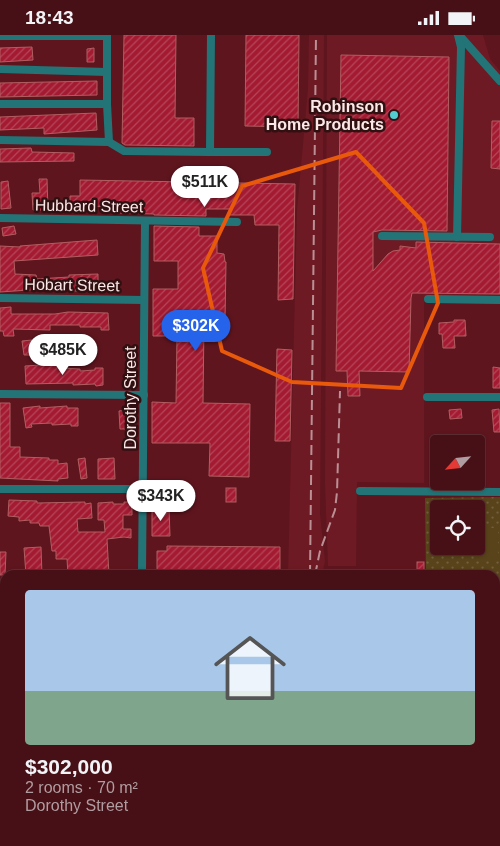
<!DOCTYPE html>
<meta charset="utf-8">
<style>
:root{--surface:#471016;--page:#4e191f;--text:#f1f3f6;--muted:#b09da1;--line:#5f3035;--accent:#2563eb}
body{margin:0;font-family:Arial,sans-serif;background:var(--page);color:var(--text);height:100vh;display:flex;flex-direction:column;font-size:19px;white-space:nowrap}
*{box-sizing:border-box;margin:0}
p{font-size:16px;color:var(--muted)}
.icon{flex:none;width:28px;height:28px;fill:none;stroke:currentColor;stroke-width:2;stroke-linecap:round;stroke-linejoin:round}
.map{position:relative;flex:1;overflow:hidden}
.sheet{position:absolute;left:0px;top:535px;width:500px;height:276px;display:flex;flex-direction:column;background:var(--surface);border-radius:15px 15px 0 0;box-shadow:0 1px 4px #0004,0 0 0 1px var(--line)}
.sheet>*{flex:none}
.needle{width:32px;rotate:243deg}
.controls{position:absolute;left:430px;top:400px;display:grid;gap:10px}
.controls a{display:grid;place-items:center;width:55px;height:55px;border-radius:5px;background:var(--surface);box-shadow:0 1px 4px #0004,0 0 0 1px var(--line);font-size:25px}
.price{position:absolute;translate:-50% -42px;padding:0 11px;border-radius:18px;background:#fff;color:#222;font-size:16px;line-height:32px;filter:drop-shadow(0 1px 2px #0008)}
.price::after{content:'';position:absolute;left:50%;top:30px;width:15px;height:11px;margin-left:-8px;background:inherit;clip-path:polygon(0 0,100% 0,50% 100%)}
.price.active{background:var(--accent);color:#fff}
ul{padding:0;list-style:none}
li{display:grid;align-content:center;gap:10px;height:265px;padding:0 25px}
li+li{border-top:1px solid var(--line)}
li span{display:grid;place-items:center;height:155px;border-radius:5px;color:#555}
li>.icon{margin-inline-start:auto}
span .icon{width:90px;height:90px;fill:#fffc;stroke-width:1}
li b{font-size:21px}
.status{display:flex;justify-content:space-between;align-items:center;height:35px;padding:0 25px;background:var(--surface);direction:ltr}
.status svg{height:14px;fill:currentColor}
.map>svg:first-child{display:block}
.built{fill:#6d1a24}
.park{fill:url(#park-dots);fill-rule:evenodd}
.pitch{fill:#59431b}
.building{fill:url(#building-hatch);stroke:#b05e61}
.lines{fill:none;stroke-linecap:round;stroke-linejoin:round}
.minor{stroke:#227477;stroke-width:8}
.rail{stroke:#ba9094;stroke-width:2;stroke-dasharray:10 5;stroke-linecap:butt}
.marked{fill:none;stroke:#e8590c;stroke-width:4;stroke-linejoin:round}
.poi-dot{fill:#51ccd1;stroke:#311012;stroke-width:2}
.labels{text-anchor:middle;dominant-baseline:central;stroke-width:5;stroke-linejoin:round;paint-order:stroke}
.poi-label{font-size:16px;font-weight:bold;fill:#fbe8e7;stroke:#311012;text-anchor:end}
.street-label{font-size:16px;fill:#fbe8e7;stroke:#311012}
</style>
<div class="status"><b>18:43</b><svg viewBox="0 0 49 12"><path d="M0 12V9h3v3zM5 12V6h3v6zM10 12V3h3v9zM15 12V0h3v12zM26 1h20v11H26zM47 4h2v5h-2z"/></svg></div>
<div class="map">
<svg width="500" height="811" viewBox="0 0 500 811">
<defs>
<pattern id="park-dots" width="8" height="8" patternUnits="userSpaceOnUse" patternTransform="scale(1.25)"><rect width="8" height="8" fill="#59431b"/><path d="M2 2h.1M6 6h.1" fill="none" stroke="#725e3c" stroke-width="1.8" stroke-linecap="round"/></pattern>
<pattern id="building-hatch" width="6" height="6" patternUnits="userSpaceOnUse" patternTransform="scale(1.25)"><rect width="6" height="6" fill="#a31a31"/><path d="M-1 1l2-2M0 6l6-6M5 7l2-2" fill="none" stroke="#b54659"/></pattern>
</defs>
<rect width="100%" height="100%" fill="#5f151e"/>
<g class="built">
<polygon points="309,0 324,0 320,479 325,526 322,540 288,540 297,175 308,54"/>
<polygon points="327,0 483,0 490,24 500,36 500,261 424,263 424,448 357,447 356,531 328,531 325,448"/>
</g>
<path class="park" d="M500,462V546H495V540H426L425,463ZM439,474H476V511H439Z"/>
<polygon class="pitch" points="479,493 498,493 498,524 480,524"/>
<g class="building">
<polygon points="124,0 176,0 175,83 194,83 194,111 125,110 122,108"/>
<polygon points="246,0 299,0 298,92 245,91"/>
<polygon points="32,12 33,25 0,27 0,13"/>
<polygon points="94,13 94,27 87,27 87,14"/>
<polygon points="341,20 449,22 447,196 382,195 373,197 373,236 388,219 393,216 400,215 400,211 416,213 416,207 500,209 500,259 412,258 411,263 409,337 359,336 360,361 348,361 347,336 336,336"/>
<polygon points="97,46 97,60 0,62 0,48"/>
<polygon points="96,78 97,95 44,99 44,93 0,95 0,82"/>
<polygon points="492,86 500,86 500,134 491,133"/>
<polygon points="31,113 32,117 74,118 74,126 0,127 0,114"/>
<polygon points="39,144 47,144 48,175 33,175 32,158 40,158"/>
<polygon points="80,145 295,149 293,264 278,265 279,190 255,190 254,180 229,180 230,174 206,174 206,181 154,180 154,179 118,178 118,172 70,171 70,161 80,161"/>
<polygon points="8,146 11,173 1,174 1,147"/>
<polygon points="14,191 16,199 3,201 2,193"/>
<polygon points="154,191 199,192 199,201 217,201 217,218 224,219 225,227 226,227 225,287 204,287 203,368 250,369 249,442 209,441 210,408 152,408 152,367 176,368 177,301 153,301 153,254 178,254 178,226 154,226"/>
<polygon points="97,205 98,220 14,226 15,239 36,240 37,244 69,242 69,240 98,239 98,256 69,256 69,253 57,254 57,256 29,255 0,257 0,211 20,212 20,211"/>
<polygon points="11,272 11,279 55,279 68,277 108,278 109,295 101,295 101,292 80,292 80,290 50,290 50,295 13,294 14,301 4,301 3,296 0,296 0,273"/>
<polygon points="454,285 465,285 466,301 454,301 455,313 443,313 442,299 439,299 439,288 454,287"/>
<polygon points="32,305 33,312 30,312 30,320 24,320 22,306"/>
<polygon points="277,314 292,315 290,406 275,406"/>
<polygon points="41,330 60,331 60,333 80,334 80,336 95,335 95,333 103,333 103,350 96,351 95,349 73,350 73,348 26,349 25,331"/>
<polygon points="493,332 500,333 500,353 493,353"/>
<polygon points="0,368 10,368 10,412 20,412 20,422 49,423 49,425 58,425 58,429 67,428 68,443 58,444 58,446 0,443"/>
<polygon points="135,369 136,400 126,400 126,394 120,394 119,376 126,375 126,370"/>
<polygon points="40,371 40,373 67,371 67,373 78,373 78,391 71,391 71,389 52,390 52,388 31,389 32,392 26,393 23,373"/>
<polygon points="461,374 462,383 450,384 449,375"/>
<polygon points="499,374 500,397 494,397 492,375"/>
<polygon points="85,423 87,443 81,444 78,424"/>
<polygon points="114,423 115,444 98,444 98,424"/>
<rect x="226" y="453" width="10" height="14"/>
<polygon points="9,465 37,466 37,468 85,467 85,469 91,468 92,483 77,484 78,497 105,497 104,485 98,485 98,468 113,467 113,469 124,469 124,467 132,467 132,480 123,480 123,494 131,494 131,503 124,502 107,504 109,540 68,540 67,524 56,524 56,516 52,516 49,491 40,491 39,488 30,488 30,485 19,486 19,482 8,481"/>
<polygon points="152,472 169,472 170,501 152,501"/>
<polygon points="167,511 280,512 280,540 157,540 157,516 167,516"/>
<polygon points="41,512 42,540 26,540 24,513"/>
<polygon points="0,517 6,517 5,540 0,540"/>
<rect x="417" y="527" width="7" height="13"/>
</g>
<g class="lines">
<g class="minor">
<polyline points="211,0 210,117 267,117"/>
<polyline points="0,1 107,1"/>
<polyline points="460,1 500,46"/>
<polyline points="0,34 107,37"/>
<polyline points="0,69 107,69"/>
<polyline points="0,105 109,107 107,69 107,0"/>
<polyline points="109,107 124,116 210,117"/>
<polyline points="0,183 237,187"/>
<polyline points="382,201 490,202"/>
<polyline points="457,202 461,12 458,0"/>
<polyline points="0,263 144,265"/>
<polyline points="428,264 500,265"/>
<polyline points="0,359 144,360"/>
<polyline points="427,362 500,362"/>
<polyline points="0,454 143,454"/>
<polyline points="360,456 500,457"/>
<polyline points="142,540 145,186"/>
<polyline points="0,550 5,550"/>
<polyline points="495,555 500,555"/>
<polyline points="0,607 5,605"/>
<polyline points="495,652 500,652"/>
<polyline points="0,672 5,672"/>
<polyline points="495,747 500,747"/>
<polyline points="0,752 5,752"/>
<polyline points="39,806 39,811"/>
<polyline points="107,806 107,811"/>
<polyline points="402,806 402,811"/>
<polyline points="138,811 138,806"/>
</g>
<g class="rail">
<polyline points="310,540 316,0"/>
<polyline points="315,540 320,516 335,475 337,457 340,356"/>
<polyline points="311,811 311,806"/>
</g>
</g>
<path class="marked" d="M356,117L424,188L438,268L401,353L292,347L222,316L203,233L242,151Z"/>
<circle class="poi-dot" cx="394" cy="80" r="5"/>
<g class="labels">
<g class="poi-label">
<text x="384" y="71">Robinson<tspan x="384" dy="18">Home Products</tspan></text>
</g>
<g class="street-label">
<text transform="translate(89 171) rotate(1)">Hubbard Street</text>
<text transform="translate(72 250) rotate(1)">Hobart Street</text>
<text transform="translate(130 363) rotate(-90)">Dorothy Street</text>
</g>
</g>
</svg>
<div class="controls">
<a><svg class="needle" viewBox="-14 -14 28 28"><path d="M0-13l5 13h-10z" fill="#e53935"/><path d="M0 13l5-13h-10z" fill="#b09da1"/></svg></a>
<a><svg class="icon" aria-label="locate" viewBox="0 0 24 24"><circle cx="12" cy="12" r="6"/><path d="M12 2v4M12 18v4M2 12h4M18 12h4"/></svg></a>
</div>
<b class="price" style="left:205px;top:173px">$511K</b>
<b class="price active" style="left:196px;top:317px">$302K</b>
<b class="price" style="left:63px;top:341px">$485K</b>
<b class="price" style="left:161px;top:487px">$343K</b>
<section class="sheet">
<ul>
<li><span style="background:linear-gradient(#a9c7e8 65%,#7fa58c 0)"><svg class="icon" aria-label="home" viewBox="0 0 24 24"><path d="M3 11l9-7 9 7M6 9v11h12V9"/></svg></span><div><b>$302,000</b><p>2 rooms · 70 m²</p><p>Dorothy Street</p></div></li>
</ul>
</section>
</div>
